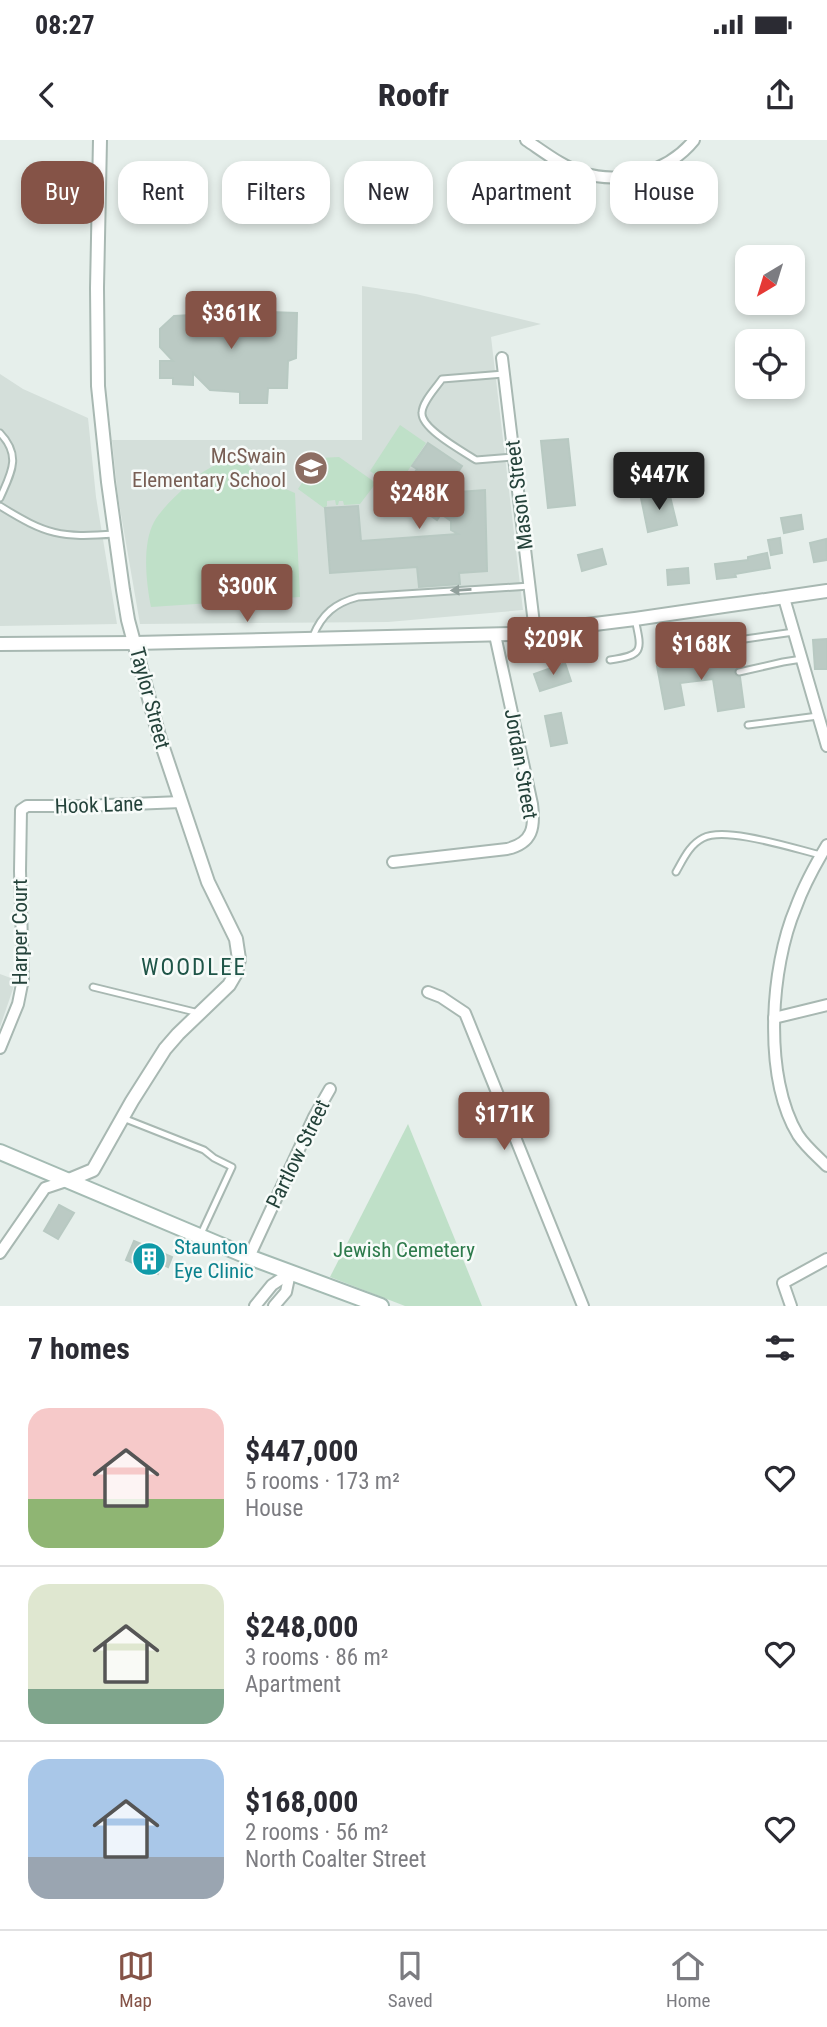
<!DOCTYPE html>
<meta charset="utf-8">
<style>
:root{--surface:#fff;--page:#f2f2f3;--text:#2b2b33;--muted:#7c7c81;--line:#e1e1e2;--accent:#855347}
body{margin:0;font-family:"Roboto Condensed",sans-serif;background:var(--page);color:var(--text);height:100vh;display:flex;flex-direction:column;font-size:26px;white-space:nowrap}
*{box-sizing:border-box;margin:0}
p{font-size:23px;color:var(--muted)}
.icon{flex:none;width:38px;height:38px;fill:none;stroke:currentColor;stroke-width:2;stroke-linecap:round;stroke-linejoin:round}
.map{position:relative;height:1166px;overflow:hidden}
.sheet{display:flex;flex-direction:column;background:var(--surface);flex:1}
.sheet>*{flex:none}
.guide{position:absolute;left:21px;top:21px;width:786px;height:63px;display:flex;gap:14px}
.needle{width:46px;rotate:218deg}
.controls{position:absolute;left:735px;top:105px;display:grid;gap:14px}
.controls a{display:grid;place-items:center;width:70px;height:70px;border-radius:14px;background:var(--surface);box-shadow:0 4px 10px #0003;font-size:35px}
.price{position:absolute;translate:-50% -60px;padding:0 16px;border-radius:7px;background:var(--accent);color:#fff;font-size:23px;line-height:46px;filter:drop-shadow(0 2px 4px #0008)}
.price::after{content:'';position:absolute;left:50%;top:42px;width:21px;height:16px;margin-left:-10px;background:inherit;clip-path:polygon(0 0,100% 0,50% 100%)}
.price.current{background:#222;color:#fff}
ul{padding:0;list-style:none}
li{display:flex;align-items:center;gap:21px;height:175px;padding:0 28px}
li+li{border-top:2px solid var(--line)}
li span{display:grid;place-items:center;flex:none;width:196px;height:140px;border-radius:21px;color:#555}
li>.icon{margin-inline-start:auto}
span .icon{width:84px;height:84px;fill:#fffc;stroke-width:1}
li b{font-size:30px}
h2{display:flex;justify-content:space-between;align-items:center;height:84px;padding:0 28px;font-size:30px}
.pill{padding:0 24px;border-radius:21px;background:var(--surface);box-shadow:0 4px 10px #0003;font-size:24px;line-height:63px}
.pill.current{background:var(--accent);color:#fff}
.status{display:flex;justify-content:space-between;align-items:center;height:49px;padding:0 35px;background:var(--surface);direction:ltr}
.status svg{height:19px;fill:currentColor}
header{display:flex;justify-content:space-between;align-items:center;height:91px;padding:0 28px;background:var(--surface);font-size:32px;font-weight:800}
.dock{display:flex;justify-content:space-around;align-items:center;height:98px;border-top:2px solid var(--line);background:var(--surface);font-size:19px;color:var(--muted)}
.dock a{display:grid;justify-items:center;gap:4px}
.dock .current{color:var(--accent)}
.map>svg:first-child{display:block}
.built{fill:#d4dfda}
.green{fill:#bfe0c8}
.building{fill:#bbcac4;stroke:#b8c9c2;stroke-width:2}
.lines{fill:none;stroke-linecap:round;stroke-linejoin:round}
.service-casing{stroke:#a8b8b2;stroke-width:9}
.minor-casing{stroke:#a8b8b2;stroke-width:14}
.tertiary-casing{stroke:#a8b8b2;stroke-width:16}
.secondary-casing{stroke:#a4bbb3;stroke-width:18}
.service{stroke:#fff;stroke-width:5}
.minor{stroke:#fff;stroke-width:10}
.tertiary{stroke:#fff;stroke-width:12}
.secondary{stroke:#fff;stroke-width:14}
.oneway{fill:#92a09c}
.labels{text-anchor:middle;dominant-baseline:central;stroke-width:5;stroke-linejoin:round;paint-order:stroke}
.education-label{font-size:21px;fill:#785e54;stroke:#f7fbf9;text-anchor:end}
.street-label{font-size:21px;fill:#24423a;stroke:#f7fbf9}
.culture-label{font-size:21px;fill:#0d838f;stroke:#f7fbf9;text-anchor:start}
.park-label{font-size:21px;fill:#2d7a4b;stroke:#f7fbf9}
.neighbourhood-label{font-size:23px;letter-spacing:2px;fill:#1f5548;stroke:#f7fbf9}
</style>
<div class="status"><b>08:27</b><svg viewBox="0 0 49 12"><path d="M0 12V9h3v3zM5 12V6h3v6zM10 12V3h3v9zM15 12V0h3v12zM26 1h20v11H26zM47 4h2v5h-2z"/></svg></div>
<header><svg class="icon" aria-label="back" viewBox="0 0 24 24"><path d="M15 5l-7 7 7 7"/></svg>Roofr<svg class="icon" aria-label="share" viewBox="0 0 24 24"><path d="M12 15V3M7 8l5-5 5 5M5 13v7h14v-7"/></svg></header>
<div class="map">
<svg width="827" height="1166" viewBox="0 0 827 1166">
<rect width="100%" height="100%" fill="#e6efeb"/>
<g class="built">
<polygon points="362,146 416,154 541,184 491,197 523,470 388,482 140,484 118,357 112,300 362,300"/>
<polygon points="0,234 23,249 88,278 96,357 117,484 0,486"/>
<polygon points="0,834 16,840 0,887"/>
</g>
<g class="green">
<polygon points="400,285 426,303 396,349 370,331"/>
<path d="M238,317L267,341L295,353L300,457L151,467C146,442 142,404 154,382C162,368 176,356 187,345C202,331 217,322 238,317Z"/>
<polygon points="339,317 376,343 360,364 344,365 343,361 339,361 338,365 336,365 335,360 327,361 327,366 324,368 298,349 318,318"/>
<polygon points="408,984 482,1166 405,1166 330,1137"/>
</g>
<g class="building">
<polygon points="242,171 297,173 296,218 288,221 287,248 268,248 267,263 240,263 240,252 210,250 193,233 193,245 173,244 173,238 160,238 160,221 173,221 160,207 160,189 174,176 192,175 195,172 241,173"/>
<polygon points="568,299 575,365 548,368 541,301"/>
<polygon points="428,303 462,326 444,353 485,350 487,431 459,433 460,444 419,447 417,427 330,433 325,368 358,366 361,401 458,394 451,390 451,381 441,374 437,380 411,362 426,340 415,332 417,329 412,326"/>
<polygon points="669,352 677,385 648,392 641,358"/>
<polygon points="801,375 803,389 784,393 781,378"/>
<polygon points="780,398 782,413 771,415 768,400"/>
<polygon points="826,399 827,420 814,422 810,403"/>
<polygon points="602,409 606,424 582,431 578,415"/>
<polygon points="767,413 770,428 735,434 736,437 717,439 715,424 748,420 748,417"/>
<polygon points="688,428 689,443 668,445 667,430"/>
<polygon points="827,499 827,529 815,529 813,500"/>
<polygon points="701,511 703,527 737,522 738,527 734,532 736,536 740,537 744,567 718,571 713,539 680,543 684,565 665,569 657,526 688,521 687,513"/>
<polygon points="565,523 571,541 540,551 534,534"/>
<polygon points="561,573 567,603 551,606 545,576"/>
<polygon points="59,1065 74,1073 58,1099 44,1091"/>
<polygon points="134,1101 172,1117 168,1127 162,1124 158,1134 126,1120"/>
</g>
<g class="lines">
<g class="service-casing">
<g id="service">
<path d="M504,234L442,239C436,248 422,262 422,273C421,289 464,312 476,320L513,317"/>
<path d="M0,293C22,316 11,333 0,358"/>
<path d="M0,366C47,395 60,398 115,394"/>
<path d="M313,496C322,474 335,463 358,457L530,446"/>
<polyline points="731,501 794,492"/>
<path d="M610,520C644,515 642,511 635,479"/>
<polyline points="739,532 783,522 802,519"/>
<polyline points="748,585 818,576"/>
<path d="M676,732C683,720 689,705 703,698C726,686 795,709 821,715"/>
<polyline points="93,847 199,873"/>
<polyline points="123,978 204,1010 214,1018 232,1027 200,1096"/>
</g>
</g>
<g class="minor-casing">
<g id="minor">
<path d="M526,0C544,12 563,27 583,33C622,45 669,31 694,0"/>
<polyline points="502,218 535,492"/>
<polyline points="784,458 827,606"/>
<path d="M827,705C815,725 804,745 796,767C770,828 763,937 798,995C806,1007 817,1016 827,1026"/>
<path d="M393,722L507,709C533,703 535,687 532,664L495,495"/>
<polyline points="428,852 441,857 465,873 583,1166"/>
<polyline points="774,878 827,865"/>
<polyline points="0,908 18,864 23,839 20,731 21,670 27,666 83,666 181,662"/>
<polyline points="0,1113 45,1048 69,1040"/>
<polyline points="249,1117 314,977 330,949"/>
<polyline points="255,1166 272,1145 290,1133"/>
<polyline points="274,1166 286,1152 290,1133"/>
<polyline points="791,1166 783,1143 827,1119"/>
</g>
</g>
<g class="tertiary-casing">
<g id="tertiary">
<polyline points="0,504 135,503 514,494 635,479 827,451"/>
<polyline points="69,1040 93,1030 132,961 165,909 178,894 229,845 236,833 239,819 236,799 208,742 159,596 128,480 123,450 108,342 98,246 97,148 100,0"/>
</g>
</g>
<g class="secondary-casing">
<polyline id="secondary" points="0,1012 249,1117 381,1166"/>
</g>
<use href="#service" class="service"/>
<use href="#minor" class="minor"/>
<use href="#tertiary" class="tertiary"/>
<use href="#secondary" class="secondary"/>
</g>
<defs><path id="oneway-solid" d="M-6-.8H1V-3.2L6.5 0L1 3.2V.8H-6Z" transform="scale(1.75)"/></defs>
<use class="oneway" href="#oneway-solid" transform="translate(461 450) rotate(177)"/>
<defs>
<g id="school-disc" transform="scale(1.75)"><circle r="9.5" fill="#8d6e63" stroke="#f7fbf9"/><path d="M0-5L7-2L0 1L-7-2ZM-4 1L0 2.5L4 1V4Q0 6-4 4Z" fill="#fff"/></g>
<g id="building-disc" transform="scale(1.75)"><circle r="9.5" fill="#0f9aa8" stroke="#f7fbf9"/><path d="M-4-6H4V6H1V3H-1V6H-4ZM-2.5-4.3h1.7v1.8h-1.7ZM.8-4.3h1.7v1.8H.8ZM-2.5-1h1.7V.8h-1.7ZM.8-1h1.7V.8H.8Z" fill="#fff"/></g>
</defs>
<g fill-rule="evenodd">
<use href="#school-disc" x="311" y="328"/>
<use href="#building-disc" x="149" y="1119"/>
</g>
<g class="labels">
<g class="education-label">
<text x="286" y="316">McSwain<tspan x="286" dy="24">Elementary School</tspan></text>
</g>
<g class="street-label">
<text transform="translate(519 355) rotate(-97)">Mason Street</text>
<text transform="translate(150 558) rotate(75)">Taylor Street</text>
<text transform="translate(521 624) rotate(80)">Jordan Street</text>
<text transform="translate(99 665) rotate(-2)">Hook Lane</text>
<text transform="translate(20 792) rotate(-90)">Harper Court</text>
<text transform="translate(298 1014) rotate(-64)">Partlow Street</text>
</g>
<g class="culture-label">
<text x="174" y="1107">Staunton<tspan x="174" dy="24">Eye Clinic</tspan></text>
</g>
<g class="park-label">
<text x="404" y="1110">Jewish Cemetery</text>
</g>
<g class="neighbourhood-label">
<text x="194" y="827">WOODLEE</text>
</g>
</g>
</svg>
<div class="controls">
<a><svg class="needle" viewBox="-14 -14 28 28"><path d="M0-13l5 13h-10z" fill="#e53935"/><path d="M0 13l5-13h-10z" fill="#7c7c81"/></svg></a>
<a><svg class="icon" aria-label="locate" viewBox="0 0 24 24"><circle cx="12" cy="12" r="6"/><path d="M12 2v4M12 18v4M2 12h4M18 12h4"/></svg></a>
</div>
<b class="price" style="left:231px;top:211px">$361K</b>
<b class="price current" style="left:659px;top:372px">$447K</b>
<b class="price" style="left:419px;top:391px">$248K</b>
<b class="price" style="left:247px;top:484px">$300K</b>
<b class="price" style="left:553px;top:537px">$209K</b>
<b class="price" style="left:701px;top:542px">$168K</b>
<b class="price" style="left:504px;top:1012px">$171K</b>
<div class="guide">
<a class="pill current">Buy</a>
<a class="pill">Rent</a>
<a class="pill">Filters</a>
<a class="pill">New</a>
<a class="pill">Apartment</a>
<a class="pill">House</a>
</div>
</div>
<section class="sheet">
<h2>7 homes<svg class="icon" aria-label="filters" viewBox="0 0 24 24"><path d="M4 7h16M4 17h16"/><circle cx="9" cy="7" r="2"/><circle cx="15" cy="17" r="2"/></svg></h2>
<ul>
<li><span style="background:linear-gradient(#f6c9c9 65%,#8fb573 0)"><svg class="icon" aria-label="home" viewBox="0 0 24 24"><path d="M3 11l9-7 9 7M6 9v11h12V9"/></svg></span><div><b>$447,000</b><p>5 rooms · 173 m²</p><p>House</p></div><svg class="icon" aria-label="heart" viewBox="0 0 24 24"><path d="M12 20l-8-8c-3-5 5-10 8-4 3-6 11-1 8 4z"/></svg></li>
<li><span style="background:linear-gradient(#dfe7d0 75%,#7fa58c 0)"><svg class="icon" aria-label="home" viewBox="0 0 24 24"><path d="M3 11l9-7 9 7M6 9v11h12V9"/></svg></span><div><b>$248,000</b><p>3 rooms · 86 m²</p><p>Apartment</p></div><svg class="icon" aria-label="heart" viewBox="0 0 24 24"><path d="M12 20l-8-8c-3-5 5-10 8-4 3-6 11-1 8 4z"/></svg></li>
<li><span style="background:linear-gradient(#a9c7e8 70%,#9aa5b1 0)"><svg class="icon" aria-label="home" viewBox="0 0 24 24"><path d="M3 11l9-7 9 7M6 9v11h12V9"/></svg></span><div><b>$168,000</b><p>2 rooms · 56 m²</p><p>North Coalter Street</p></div><svg class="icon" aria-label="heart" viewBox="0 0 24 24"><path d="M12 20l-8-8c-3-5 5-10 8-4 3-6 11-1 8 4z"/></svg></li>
</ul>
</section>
<nav class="dock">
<a class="current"><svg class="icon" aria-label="map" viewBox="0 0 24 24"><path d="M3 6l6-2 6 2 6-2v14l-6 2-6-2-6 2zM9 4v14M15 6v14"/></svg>Map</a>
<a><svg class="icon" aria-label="saved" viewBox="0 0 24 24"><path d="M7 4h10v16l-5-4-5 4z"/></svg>Saved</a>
<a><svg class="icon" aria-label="home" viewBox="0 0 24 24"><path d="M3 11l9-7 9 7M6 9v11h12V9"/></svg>Home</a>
</nav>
